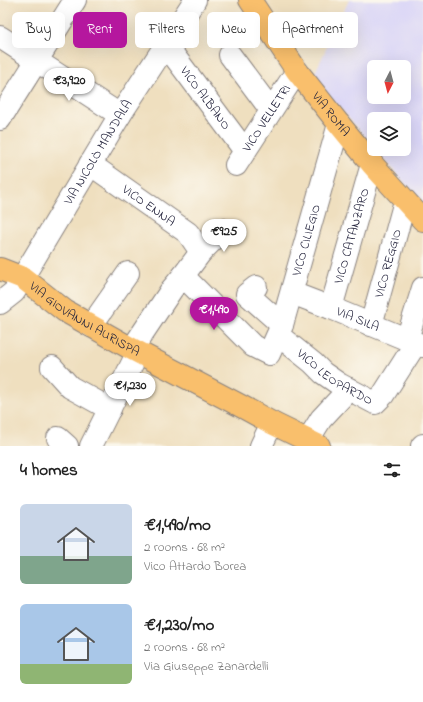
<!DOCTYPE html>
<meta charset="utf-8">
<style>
:root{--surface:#fff;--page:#f2f2f2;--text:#222;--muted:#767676;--accent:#b5179e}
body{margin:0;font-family:"Indie Flower",sans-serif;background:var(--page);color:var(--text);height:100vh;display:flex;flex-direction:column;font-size:15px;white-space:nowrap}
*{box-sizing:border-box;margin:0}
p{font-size:13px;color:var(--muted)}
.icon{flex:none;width:22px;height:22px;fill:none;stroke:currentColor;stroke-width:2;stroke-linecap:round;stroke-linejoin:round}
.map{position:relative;height:446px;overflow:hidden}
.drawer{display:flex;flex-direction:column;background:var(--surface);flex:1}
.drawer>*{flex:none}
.hud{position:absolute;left:12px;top:12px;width:399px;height:36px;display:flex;gap:8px}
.needle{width:26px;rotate:186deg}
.buttons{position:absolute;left:367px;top:60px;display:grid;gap:8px}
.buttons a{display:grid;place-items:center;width:44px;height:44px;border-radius:6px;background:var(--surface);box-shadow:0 4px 16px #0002;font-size:20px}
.price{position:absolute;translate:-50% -34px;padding:0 9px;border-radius:14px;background:#fff;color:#222;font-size:13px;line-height:26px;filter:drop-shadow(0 1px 2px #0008)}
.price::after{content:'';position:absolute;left:50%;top:24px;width:12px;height:9px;margin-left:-6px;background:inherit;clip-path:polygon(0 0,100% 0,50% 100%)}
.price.current{background:var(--accent);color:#fff}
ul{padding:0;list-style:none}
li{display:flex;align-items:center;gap:12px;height:100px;padding:0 20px}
li span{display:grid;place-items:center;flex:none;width:112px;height:80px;border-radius:6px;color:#555}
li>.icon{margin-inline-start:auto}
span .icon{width:48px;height:48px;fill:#fffc;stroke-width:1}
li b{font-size:17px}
h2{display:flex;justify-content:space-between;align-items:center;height:48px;padding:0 20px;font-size:17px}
.tag{padding:0 14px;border-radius:6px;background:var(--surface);box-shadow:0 4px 16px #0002;font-size:14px;line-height:36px}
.tag.current{background:var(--accent);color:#fff}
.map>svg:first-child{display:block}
.built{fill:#dad6f7;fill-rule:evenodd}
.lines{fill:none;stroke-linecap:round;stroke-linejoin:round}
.minor-casing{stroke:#88807d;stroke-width:24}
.major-casing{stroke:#88807d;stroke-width:24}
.minor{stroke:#fff;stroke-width:22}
.major{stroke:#f9bf6c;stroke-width:22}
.labels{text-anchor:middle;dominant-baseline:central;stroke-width:4;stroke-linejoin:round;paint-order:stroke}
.street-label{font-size:13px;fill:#22223b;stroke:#fbf7ec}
</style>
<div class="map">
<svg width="423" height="446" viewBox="0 0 423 446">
<rect width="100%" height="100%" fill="#fbf7ec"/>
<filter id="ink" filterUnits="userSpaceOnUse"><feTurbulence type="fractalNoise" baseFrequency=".025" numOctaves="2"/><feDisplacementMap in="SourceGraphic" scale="8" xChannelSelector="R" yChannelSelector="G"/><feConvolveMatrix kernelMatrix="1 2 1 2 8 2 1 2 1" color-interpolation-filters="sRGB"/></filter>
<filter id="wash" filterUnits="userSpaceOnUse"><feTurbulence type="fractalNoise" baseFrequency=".012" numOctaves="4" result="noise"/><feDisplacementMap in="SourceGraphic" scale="16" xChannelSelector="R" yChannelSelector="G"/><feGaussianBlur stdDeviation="0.9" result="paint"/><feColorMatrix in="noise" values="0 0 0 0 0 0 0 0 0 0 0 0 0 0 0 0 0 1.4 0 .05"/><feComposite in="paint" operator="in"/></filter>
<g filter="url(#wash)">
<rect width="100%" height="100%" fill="#efdfbf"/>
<path class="built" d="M349,0H423V204L375,149H404V119H374V147L313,77ZM374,67H404V97H374Z"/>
</g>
<g filter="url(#ink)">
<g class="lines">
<g class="minor-casing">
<g id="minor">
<polyline points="0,37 120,115"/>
<path id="s1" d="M166,45L245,151"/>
<polyline points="230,55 271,110"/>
<polyline points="0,119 75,0"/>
<path id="s2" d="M90,164L188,233L201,252"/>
<path id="s3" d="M236,165L297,71"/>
<path id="s4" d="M183,276L253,346L269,354L282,325L339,124"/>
<polyline points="256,287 247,294 282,325"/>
<path id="s5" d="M292,293L331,308L423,346"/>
<path id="s6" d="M0,303L14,292L120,115L195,0"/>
<path id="s7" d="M331,308L372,164"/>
<path id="s8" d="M371,325L405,201"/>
<polyline points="91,326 128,273"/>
<path id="s9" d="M278,335L313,363L323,373L339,384L375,403L383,395L416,343"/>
<polyline points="407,339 423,288"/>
<polyline points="132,349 172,289 183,276 201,252 223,230"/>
<polyline points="52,367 70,387 110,409"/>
<polyline points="58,438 67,446"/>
<polyline points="308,440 321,419 349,389"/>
<polyline points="91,446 138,352"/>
<polyline points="261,446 272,423"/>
<polyline points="422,446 423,445"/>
</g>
</g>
<g class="major-casing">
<g id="major">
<path id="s10" d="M250,0L297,71L339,124L372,164L423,220"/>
<path id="s11" d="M0,269L23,278L65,311L132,349L241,406L272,423L319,446"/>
</g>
</g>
<use href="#minor" class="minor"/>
<use href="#major" class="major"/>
</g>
</g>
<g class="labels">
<g class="street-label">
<text stroke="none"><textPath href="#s1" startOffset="66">VICO ALBANO</textPath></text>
<text stroke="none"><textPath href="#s10" startOffset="140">VIA ROMA</textPath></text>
<text stroke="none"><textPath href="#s3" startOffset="56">VICO VELLETRI</textPath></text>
<text stroke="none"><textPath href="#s6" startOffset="181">VIA NICOLÒ MANDALÀ</textPath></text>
<text stroke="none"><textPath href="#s2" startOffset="72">VICO ENNA</textPath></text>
<text stroke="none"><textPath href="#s7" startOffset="75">VICO CATANZARO</textPath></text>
<text stroke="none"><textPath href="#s4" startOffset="237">VICO CILIEGIO</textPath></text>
<text stroke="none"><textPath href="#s8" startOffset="64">VICO REGGIO</textPath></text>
<text stroke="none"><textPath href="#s11" startOffset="99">VIA GIOVANNI AURISPA</textPath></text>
<text stroke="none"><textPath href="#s5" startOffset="71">VIA SILA</textPath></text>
<text stroke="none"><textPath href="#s9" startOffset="71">VICO LEOPARDO</textPath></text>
</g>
</g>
</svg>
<div class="buttons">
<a><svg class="needle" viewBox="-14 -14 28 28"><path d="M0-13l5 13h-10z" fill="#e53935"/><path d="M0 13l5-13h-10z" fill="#767676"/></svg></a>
<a><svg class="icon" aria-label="layers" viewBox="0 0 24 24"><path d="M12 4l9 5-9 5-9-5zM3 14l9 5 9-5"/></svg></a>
</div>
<b class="price" style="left:69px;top:102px">€3,920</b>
<b class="price" style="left:224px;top:253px">€925</b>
<b class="price current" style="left:214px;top:331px">€1,490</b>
<b class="price" style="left:130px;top:407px">€1,230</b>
<div class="hud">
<a class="tag">Buy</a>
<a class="tag current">Rent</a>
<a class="tag">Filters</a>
<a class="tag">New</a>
<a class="tag">Apartment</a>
</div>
</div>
<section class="drawer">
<h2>4 homes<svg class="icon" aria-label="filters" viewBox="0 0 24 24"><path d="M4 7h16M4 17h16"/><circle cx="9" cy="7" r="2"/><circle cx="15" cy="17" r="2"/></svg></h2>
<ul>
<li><span style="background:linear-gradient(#c9d6e8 65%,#7fa58c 0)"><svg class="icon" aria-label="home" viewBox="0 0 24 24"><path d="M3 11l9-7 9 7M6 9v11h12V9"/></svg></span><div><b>€1,490/mo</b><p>2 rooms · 68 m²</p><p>Vico Attardo Borea</p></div></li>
<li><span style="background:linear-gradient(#a9c7e8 75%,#8fb573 0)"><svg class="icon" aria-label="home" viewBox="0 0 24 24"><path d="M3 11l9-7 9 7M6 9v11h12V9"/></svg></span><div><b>€1,230/mo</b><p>2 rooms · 68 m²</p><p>Via Giuseppe Zanardelli</p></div></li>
</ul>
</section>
